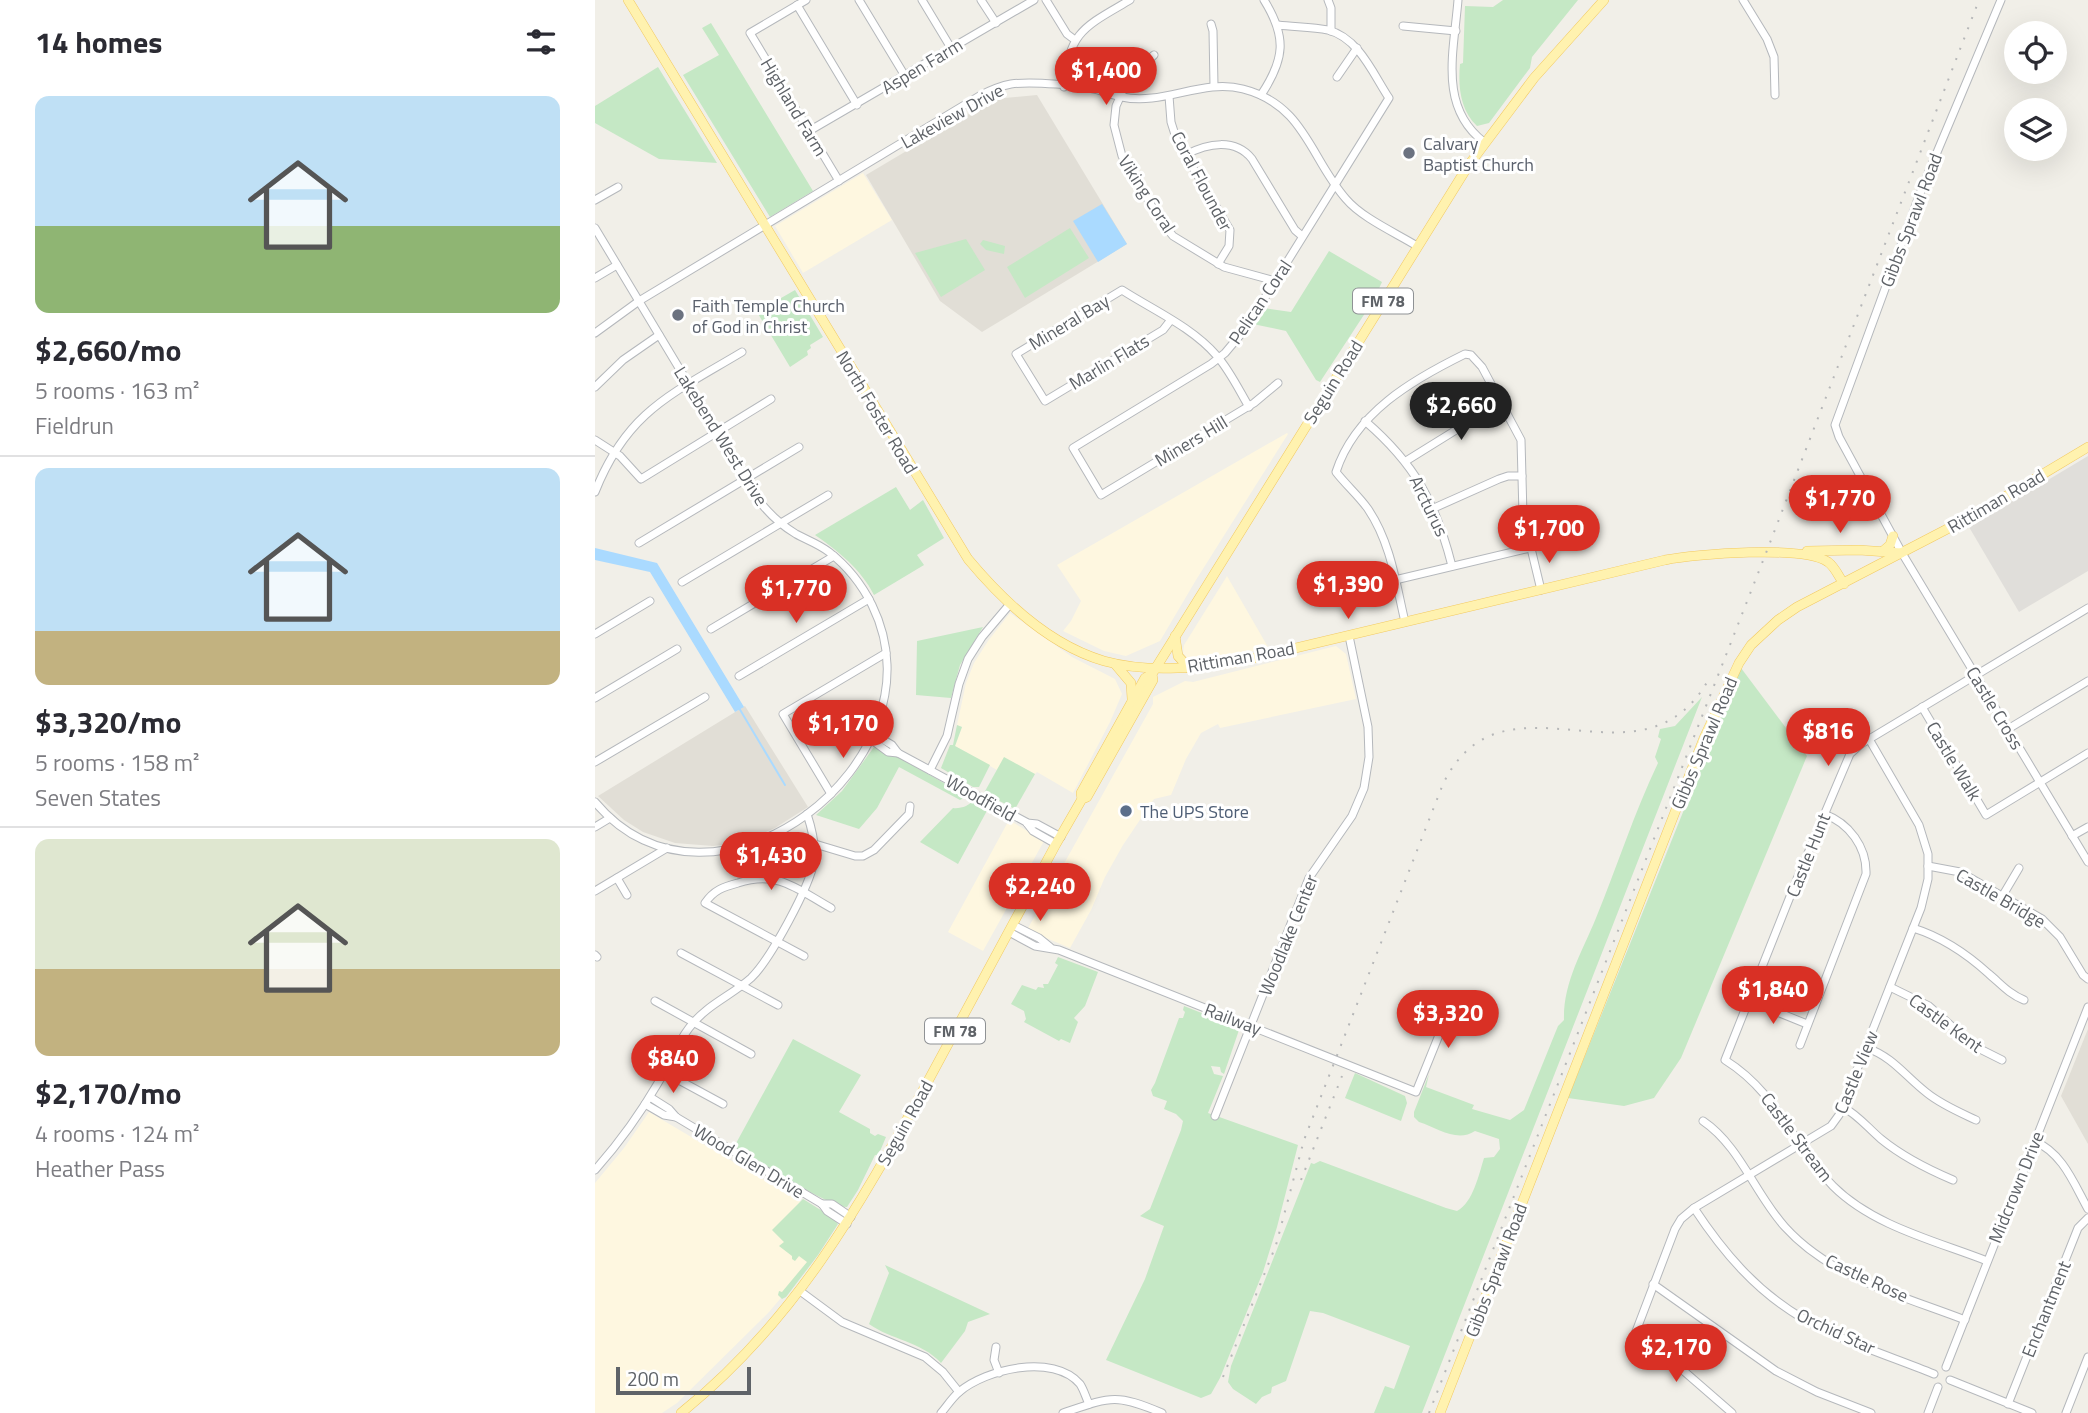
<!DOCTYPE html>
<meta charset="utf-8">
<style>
:root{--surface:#fff;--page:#f2f2f3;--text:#2b2b33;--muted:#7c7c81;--line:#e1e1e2;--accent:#d93025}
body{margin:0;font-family:"Titillium Web",sans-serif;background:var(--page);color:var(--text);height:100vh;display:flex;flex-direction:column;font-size:26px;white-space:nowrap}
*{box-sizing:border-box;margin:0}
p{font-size:23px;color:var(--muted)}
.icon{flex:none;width:38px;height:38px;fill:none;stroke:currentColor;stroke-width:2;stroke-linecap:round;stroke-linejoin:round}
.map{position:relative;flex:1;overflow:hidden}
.side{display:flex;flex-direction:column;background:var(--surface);width:595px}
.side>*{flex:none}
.controls{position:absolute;left:1409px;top:21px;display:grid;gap:14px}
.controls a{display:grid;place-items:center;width:63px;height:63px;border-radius:50%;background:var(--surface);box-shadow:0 7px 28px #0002;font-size:35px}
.scale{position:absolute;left:21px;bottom:18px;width:135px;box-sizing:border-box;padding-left:7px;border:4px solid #5f6368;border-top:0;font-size:19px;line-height:24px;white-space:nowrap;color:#5f6368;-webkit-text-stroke:5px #fff;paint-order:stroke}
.price{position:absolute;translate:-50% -60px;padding:0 16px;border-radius:24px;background:var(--accent);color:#fff;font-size:23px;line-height:46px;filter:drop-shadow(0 2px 4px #0008)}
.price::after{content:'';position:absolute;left:50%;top:42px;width:21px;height:16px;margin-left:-10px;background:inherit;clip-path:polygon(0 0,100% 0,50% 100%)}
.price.current{background:#222;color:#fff}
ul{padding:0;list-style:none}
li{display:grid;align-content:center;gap:14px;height:371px;padding:0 35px}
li+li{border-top:2px solid var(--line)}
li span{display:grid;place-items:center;height:217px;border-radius:14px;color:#555}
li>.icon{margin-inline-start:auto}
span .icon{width:126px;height:126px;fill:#fffc;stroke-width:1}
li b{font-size:30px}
h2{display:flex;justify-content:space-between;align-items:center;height:84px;padding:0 35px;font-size:30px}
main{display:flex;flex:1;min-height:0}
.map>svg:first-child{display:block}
.commercial{fill:#fef7e0}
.industrial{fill:#e0deda}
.education{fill:#e1ded6}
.green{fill:#c5e8c5}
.water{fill:#aadaff}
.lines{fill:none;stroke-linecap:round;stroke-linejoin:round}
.stream{stroke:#aadaff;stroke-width:2}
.minor-casing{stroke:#b5b8bc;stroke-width:9}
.major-casing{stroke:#f2c960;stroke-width:10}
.minor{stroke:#fff;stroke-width:7}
.major{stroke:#fff2af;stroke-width:9}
.rail{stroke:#b6b7b8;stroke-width:2;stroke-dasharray:2 9;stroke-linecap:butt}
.worship-dot{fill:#6b7280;stroke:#fff;stroke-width:2.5}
.service-dot{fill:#5c6f8a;stroke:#fff;stroke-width:2.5}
.labels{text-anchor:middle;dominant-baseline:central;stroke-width:6;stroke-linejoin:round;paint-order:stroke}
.shield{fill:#fff;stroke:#8f9295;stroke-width:2}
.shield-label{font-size:16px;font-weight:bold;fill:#5f6368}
.street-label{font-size:18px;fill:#5f6368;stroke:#fff}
.worship-label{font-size:18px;fill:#5b616d;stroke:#fff;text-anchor:start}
.service-label{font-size:18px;fill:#4e5e75;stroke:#fff;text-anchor:start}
</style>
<main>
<section class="side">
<h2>14 homes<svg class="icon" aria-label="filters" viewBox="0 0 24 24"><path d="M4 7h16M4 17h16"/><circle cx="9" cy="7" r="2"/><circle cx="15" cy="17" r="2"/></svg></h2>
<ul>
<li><span style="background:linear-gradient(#bfe0f5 60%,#8fb573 0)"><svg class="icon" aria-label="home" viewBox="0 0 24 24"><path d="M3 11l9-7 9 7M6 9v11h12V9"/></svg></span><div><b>$2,660/mo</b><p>5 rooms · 163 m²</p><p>Fieldrun</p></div></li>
<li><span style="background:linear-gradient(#bfe0f5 75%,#c2b280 0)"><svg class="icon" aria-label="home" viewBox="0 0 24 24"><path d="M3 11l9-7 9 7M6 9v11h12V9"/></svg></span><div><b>$3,320/mo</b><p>5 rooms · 158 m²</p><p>Seven States</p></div></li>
<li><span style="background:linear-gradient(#dfe7d0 60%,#c2b280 0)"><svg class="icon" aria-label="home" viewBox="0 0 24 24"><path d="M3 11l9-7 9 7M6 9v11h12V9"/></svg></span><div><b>$2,170/mo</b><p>4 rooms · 124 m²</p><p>Heather Pass</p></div></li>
</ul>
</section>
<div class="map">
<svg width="1493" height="1413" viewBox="0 0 1493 1413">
<rect width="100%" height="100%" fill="#f1efe8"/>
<g class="commercial">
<polygon points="268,173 297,220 208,273 180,226"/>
<polygon points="692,433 693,434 601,580 565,641 531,656 509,651 468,631 476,621 486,601 462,565"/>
<polygon points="632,576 673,647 641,656 601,661 592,658 588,653 589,645"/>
<polygon points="415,613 477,657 520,679 527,694 515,722 478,793 442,772 440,774 409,758 402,770 360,746 367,727 362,725 371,683 379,663 393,641"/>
<polygon points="741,646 751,654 761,699 625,728 623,724 606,733 591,759 576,795 559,799 528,845 510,877 496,910 475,948 432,930 558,704 558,697 590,681 598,682"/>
<polygon points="414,820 449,841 388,951 353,932"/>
<polygon points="54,1112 240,1222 202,1279 174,1312 82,1403 67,1413 0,1413 0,1183 29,1148"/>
</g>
<polygon class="industrial" points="1493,456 1493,571 1424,612 1374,527"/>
<g class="education">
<polygon points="442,95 532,244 387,332 345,301 271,175 399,99"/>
<polygon points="150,706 213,807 180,828 149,842 118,846 80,843 48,832 29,820 3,796"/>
<polygon points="1493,1029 1493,1144 1466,1096"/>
</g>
<g class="green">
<path d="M908,0H983L937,57L935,68L894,123L882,126C865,110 863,86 865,64L868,63L870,6L898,7Z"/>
<polygon points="116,23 218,191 175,217 88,75 124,55 107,28"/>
<polygon points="63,67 122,163 64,159 0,123 0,106"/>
<polygon points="475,228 494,258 430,298 412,267"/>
<polygon points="371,239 390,270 346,297 320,253"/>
<polygon points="388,240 410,246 409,254 391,250 385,244"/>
<polygon points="734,251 787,282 778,301 725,382 721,380 691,331 658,324 668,308 696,312"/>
<polygon points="200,290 228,337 215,345 216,348 212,351 213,355 195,367 162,312"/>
<path d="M301,487L315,510L328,500L349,538L322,555L329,565L279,595C266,569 243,551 220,535Z"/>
<polygon points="388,627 365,665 356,698 321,695 322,641"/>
<polygon points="1146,668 1212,756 1086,1058 1059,1098 1029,1106 973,1098"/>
<path d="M1107,697L827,1413H779L790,1386L799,1389L815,1346L728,1313L715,1311L691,1381L677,1387L676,1393L667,1397L661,1404L638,1389L633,1382L636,1366L716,1163L719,1164L725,1161L851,1208L862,1211C878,1203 884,1174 889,1158L899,1157L905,1149L904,1139L880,1131C862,1143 843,1128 824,1122L819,1117V1112L834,1074L831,1087L879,1105L877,1109L915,1120L929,1110L963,1026L969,1020C968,983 987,952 1001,918C1022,867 1039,813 1063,763L1060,757L1066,739L1063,737L1065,729L1080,726Z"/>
<polygon points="362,725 367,727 360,746 395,765 384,787 378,787 346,768 355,745 358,745"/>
<polygon points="279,747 294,756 301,756 372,796 365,800 304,767 282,808 264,829 221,815 247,791"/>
<polygon points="409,757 440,774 420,809 389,793"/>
<path d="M379,799L394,807L363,864L325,842L358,808C365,809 375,806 379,799Z"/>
<polygon points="463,957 503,972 490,1006 479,1018 483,1022 475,1043 466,1039 464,1041 429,1022 431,1019 429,1011 416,1004 427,985 441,990 443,987 449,988 448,984 453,984 463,965 460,963"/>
<polygon points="589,1006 642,1027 644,1030 629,1074 626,1072 625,1067 616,1066 619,1074 628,1076 613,1113 703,1145 682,1227 668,1272 625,1378 616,1394 606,1398 511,1360 550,1279 569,1226 545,1216 555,1209 586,1130 588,1121 581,1114 569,1109 572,1101 558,1096 556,1090 560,1083 584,1018 588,1018 590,1012 588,1010"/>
<path d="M198,1039L266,1075L244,1112L275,1129V1133L280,1136L283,1134L291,1137L283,1156L280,1155L263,1190L252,1207C236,1208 158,1158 139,1147Z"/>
<polygon points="760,1073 810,1096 812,1103 806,1121 750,1098"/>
<polygon points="208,1199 237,1217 243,1224 223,1255 191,1297 187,1299 183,1295 184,1291 187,1292 212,1262 204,1256 200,1261 197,1259 197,1256 184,1246 189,1242 177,1230"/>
<path d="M290,1265L395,1314L373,1322L370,1331L346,1363C326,1341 296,1340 274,1324L294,1273Z"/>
</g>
<g class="water">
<polygon points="507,204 532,244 503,262 478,221"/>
<polygon points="0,548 62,563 149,707 140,712 55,572 0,560"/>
</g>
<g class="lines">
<polyline class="stream" points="144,708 190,785"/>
<g class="minor-casing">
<g id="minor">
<polyline points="211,0 155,33 244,181"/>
<polyline points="264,0 310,76"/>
<polyline points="327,0 356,48"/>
<polyline points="386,0 401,23"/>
<polyline points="451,0 472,34 480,40"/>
<polyline points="733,0 736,8 736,31"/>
<path d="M863,0C859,51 843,107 889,142"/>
<polyline points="1148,0 1172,39 1179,57 1180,95"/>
<polyline points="1406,0 1327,188 1240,425 1244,437 1307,553 1493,862"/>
<polyline points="202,5 262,105"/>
<polyline points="616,24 618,31 619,86"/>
<path d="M683,25C699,27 717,27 733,30C764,38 778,74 794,98L651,328L630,353L616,364L478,448L506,495L659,403L683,383"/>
<polyline points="808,26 861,31"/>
<polyline points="559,55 534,77 521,106 519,125 527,156 565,220 578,236 629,267 680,281"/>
<polyline points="742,77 762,48"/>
<path d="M469,87C473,31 491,26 535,0"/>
<path d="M666,95C690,59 692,37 669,0"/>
<polyline points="574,96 576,122 582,141 635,230 634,246 623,264"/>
<polyline points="214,131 439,0"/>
<path d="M590,155C613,143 640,138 657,159L700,230L707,236"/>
<polyline points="0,200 23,187"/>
<path d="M0,228L162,498C173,513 186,525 201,534C212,540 224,544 234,552C252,566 267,585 277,605C354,762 117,942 0,802"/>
<polyline points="0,278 22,265"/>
<path d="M575,321L568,330L450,401L421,354L527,290C558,310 597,327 622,356C635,371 644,390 654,407"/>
<path d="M0,333L44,301L386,95C396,90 405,86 416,84C436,81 487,85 506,91C513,93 520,96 527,97C568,106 608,78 648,89C710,105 715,158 751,199C767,218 801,233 822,246"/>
<polyline points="0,387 28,360 64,335"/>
<path d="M770,421C820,464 841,503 857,566"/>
<polyline points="0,440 25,456 46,479 176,399"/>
<polyline points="811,461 906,402"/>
<path d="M0,492C32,411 77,394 147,352"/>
<polyline points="839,508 904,479 913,476 927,476"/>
<polyline points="44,543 204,447"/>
<polyline points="800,580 935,548"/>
<polyline points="87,582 233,495"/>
<path d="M810,622C801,584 796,543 773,509C764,496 751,485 741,472C760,413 817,380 870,354L876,355L887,367L926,440L928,515L946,590"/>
<polyline points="116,629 239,556"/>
<polyline points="0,634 55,601"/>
<polyline points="144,676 274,599"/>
<polyline points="0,698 82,649"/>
<polyline points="1327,707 1391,815 1493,753"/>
<polyline points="1413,729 1493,681"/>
<polyline points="270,735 293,752 303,753"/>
<polyline points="279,740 285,738 297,745 303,753 431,822 438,831 461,844"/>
<polyline points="0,762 110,697"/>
<polyline points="335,770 352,736 364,684 373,659 387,637 415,604"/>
<polyline points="236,794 188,714 291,653"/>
<polyline points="432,823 442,824 466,837"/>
<polyline points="0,827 15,818"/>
<polyline points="1477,836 1493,827"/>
<polyline points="220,844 260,856 268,856 279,850 314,814 315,806"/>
<polyline points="1333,866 1365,872 1447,919 1465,937 1488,975 1493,979"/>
<polyline points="22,878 32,895"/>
<polyline points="0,891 72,848"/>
<polyline points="1408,895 1424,868"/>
<polyline points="418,925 444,938 455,947"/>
<path d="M1318,928C1347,937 1372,954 1394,974C1406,984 1414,994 1429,1000"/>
<polyline points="414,932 440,946 464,950 821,1092 859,998"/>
<polyline points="86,953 183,1005"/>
<polyline points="0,955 2,957"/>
<path d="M209,956L110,903C119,890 128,887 143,883C183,870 202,889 236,908"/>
<polyline points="1295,987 1334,1006 1379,1046 1407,1060"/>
<polyline points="60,1001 156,1054"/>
<polyline points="1155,1001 1212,1024"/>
<path d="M1205,1045L1271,874C1272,847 1254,823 1229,814"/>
<path d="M1272,1048C1298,1057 1311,1077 1332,1093C1347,1105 1364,1112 1381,1120"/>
<polyline points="69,1072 128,1104"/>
<polyline points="55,1097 74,1109 81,1117 227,1204 232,1211 252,1224"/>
<polyline points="50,1104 69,1115 81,1117"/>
<path d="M1248,1107C1263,1115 1273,1128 1286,1139C1308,1157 1332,1169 1358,1180"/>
<polyline points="620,1116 714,878 757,816 769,788 774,757 773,727 754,636"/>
<path d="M1108,1121C1145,1146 1160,1194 1190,1227C1236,1278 1308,1296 1370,1320"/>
<path d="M1439,1141C1468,1153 1479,1184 1493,1209"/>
<path d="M0,1170C24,1143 45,1114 63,1083C74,1065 81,1045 94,1028C111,1005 136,996 156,978C175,960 215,886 219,861C221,845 217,829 212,814"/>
<polyline points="227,1204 237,1204 256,1217"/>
<path d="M1099,1208C1128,1252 1161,1291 1207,1318C1248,1342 1295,1356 1339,1374"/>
<path d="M1392,1261C1341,1241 1278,1226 1238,1186C1197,1144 1183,1093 1130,1060L1202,879L1255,754L1266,744L1493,608"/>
<polyline points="1058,1284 1181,1371 1222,1392 1276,1413"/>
<polyline points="205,1291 247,1322 330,1357 348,1372 364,1392"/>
<polyline points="401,1347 399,1360 404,1373"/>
<polyline points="1351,1367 1493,1007"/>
<polyline points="1355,1380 1437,1413"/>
<polyline points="1413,1404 1483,1228 1493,1218"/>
<path d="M346,1413C352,1406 357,1398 364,1392C391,1369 458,1353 485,1384C489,1390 491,1398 494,1404"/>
<path d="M468,1413C515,1397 520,1393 567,1413"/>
<polyline points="1137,1413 1083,1366 1040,1334 1080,1229 1086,1219 1099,1208 1236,1126 1244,1115 1326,908 1333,879 1333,854 1324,825 1274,739"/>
<polyline points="1333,1413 1343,1387"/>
<polyline points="1471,1413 1493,1357"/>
</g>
</g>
<g class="major-casing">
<g id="major">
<path d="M33,0L373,559C408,601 454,645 509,661C552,673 599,668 642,662L1070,560C1101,554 1208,545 1233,562C1240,567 1244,577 1249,584"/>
<polyline points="1212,551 1264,550 1306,553"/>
<polyline points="1288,551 1295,545 1298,536"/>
<polyline points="580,636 583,656 594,668"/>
<polyline points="520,664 536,683 537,699"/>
<polyline points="487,799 486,793 550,678 557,674"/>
<path d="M86,1413C200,1321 263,1209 332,1083C375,1004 418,924 461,844L487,799L492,797L558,680L557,674L873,166L939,78L1009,0"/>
<polyline points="845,1413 1109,738 1144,663 1156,645 1183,620 1202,607 1383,513 1493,447"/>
</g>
</g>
<use href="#minor" class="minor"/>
<use href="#major" class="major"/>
<g class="rail">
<polyline points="706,1180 747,1076"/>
<path d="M628,1377L681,1245L709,1140L848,784C909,659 1048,801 1115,677"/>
<polyline points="834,1413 1171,553 1384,0"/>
</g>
</g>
<g class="worship-dot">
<circle cx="814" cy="153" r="7"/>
<circle cx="83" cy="315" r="7"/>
</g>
<circle class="service-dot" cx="531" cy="811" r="7"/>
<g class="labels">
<g class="shield">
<rect x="758" y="288.5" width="60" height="25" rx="5"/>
<rect x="330" y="1018.5" width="60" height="25" rx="5"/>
</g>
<g class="shield-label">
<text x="788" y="301">FM 78</text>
<text x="360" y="1031">FM 78</text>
</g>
<g class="street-label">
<text transform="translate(327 66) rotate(-31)">Aspen Farm</text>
<text transform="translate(199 107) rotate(59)">Highland Farm</text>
<text transform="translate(357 116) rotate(-29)">Lakeview Drive</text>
<text transform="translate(607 181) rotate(62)">Coral Flounder</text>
<text transform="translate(552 194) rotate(57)">Viking Coral</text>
<text transform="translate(1316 220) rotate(-69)">Gibbs Sprawl Road</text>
<text transform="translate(665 302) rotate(-56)">Pelican Coral</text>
<text transform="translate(474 322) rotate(-31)">Mineral Bay</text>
<text transform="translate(514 362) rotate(-31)">Marlin Flats</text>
<text transform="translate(738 382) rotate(-58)">Seguin Road</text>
<text transform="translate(282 412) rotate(59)">North Foster Road</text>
<text transform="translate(126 436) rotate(58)">Lakebend West Drive</text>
<text transform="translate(596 441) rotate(-31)">Miners Hill</text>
<text transform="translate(1401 501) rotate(-30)">Rittiman Road</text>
<text transform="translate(834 506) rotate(64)">Arcturus</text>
<text transform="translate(646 657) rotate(-10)">Rittiman Road</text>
<text transform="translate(1400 708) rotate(59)">Castle Cross</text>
<text transform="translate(1109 743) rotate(-67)">Gibbs Sprawl Road</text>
<text transform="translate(1359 761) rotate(59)">Castle Walk</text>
<text transform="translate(386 798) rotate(29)">Woodfield</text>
<text transform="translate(1213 855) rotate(-68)">Castle Hunt</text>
<text transform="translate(1406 898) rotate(30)">Castle Bridge</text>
<text transform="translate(693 935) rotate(-68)">Woodlake Center</text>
<text transform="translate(638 1019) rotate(21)">Railway</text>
<text transform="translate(1351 1023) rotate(36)">Castle Kent</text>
<text transform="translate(1261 1072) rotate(-68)">Castle View</text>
<text transform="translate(310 1123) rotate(-61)">Seguin Road</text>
<text transform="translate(1202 1137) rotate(53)">Castle Stream</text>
<text transform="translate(154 1161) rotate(31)">Wood Glen Drive</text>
<text transform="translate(1421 1187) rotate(-68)">Midcrown Drive</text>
<text transform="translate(901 1270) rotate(-69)">Gibbs Sprawl Road</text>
<text transform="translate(1272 1278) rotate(25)">Castle Rose</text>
<text transform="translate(1451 1309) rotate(-68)">Enchantment</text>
<text transform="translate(1241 1331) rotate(25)">Orchid Star</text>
</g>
<g class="worship-label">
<text x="828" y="143">Calvary<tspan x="828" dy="21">Baptist Church</tspan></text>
<text x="97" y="305">Faith Temple Church<tspan x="97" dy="21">of God in Christ</tspan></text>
</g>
<g class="service-label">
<text x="545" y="811">The UPS Store</text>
</g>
</g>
</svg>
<div class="controls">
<a><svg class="icon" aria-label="locate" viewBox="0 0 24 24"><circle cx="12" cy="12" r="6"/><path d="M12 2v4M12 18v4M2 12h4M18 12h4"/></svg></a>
<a><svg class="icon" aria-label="layers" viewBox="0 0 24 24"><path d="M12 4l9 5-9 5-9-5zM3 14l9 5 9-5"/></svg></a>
</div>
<div class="scale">200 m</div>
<b class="price" style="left:511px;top:107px">$1,400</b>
<b class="price current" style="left:866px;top:442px">$2,660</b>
<b class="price" style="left:1245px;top:535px">$1,770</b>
<b class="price" style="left:954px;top:565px">$1,700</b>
<b class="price" style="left:753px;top:621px">$1,390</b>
<b class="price" style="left:201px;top:625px">$1,770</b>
<b class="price" style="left:248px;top:760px">$1,170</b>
<b class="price" style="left:1233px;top:768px">$816</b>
<b class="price" style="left:176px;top:892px">$1,430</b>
<b class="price" style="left:445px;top:923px">$2,240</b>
<b class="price" style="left:1178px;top:1026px">$1,840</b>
<b class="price" style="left:853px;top:1050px">$3,320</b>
<b class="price" style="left:78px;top:1095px">$840</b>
<b class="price" style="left:1081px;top:1384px">$2,170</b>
</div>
</main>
